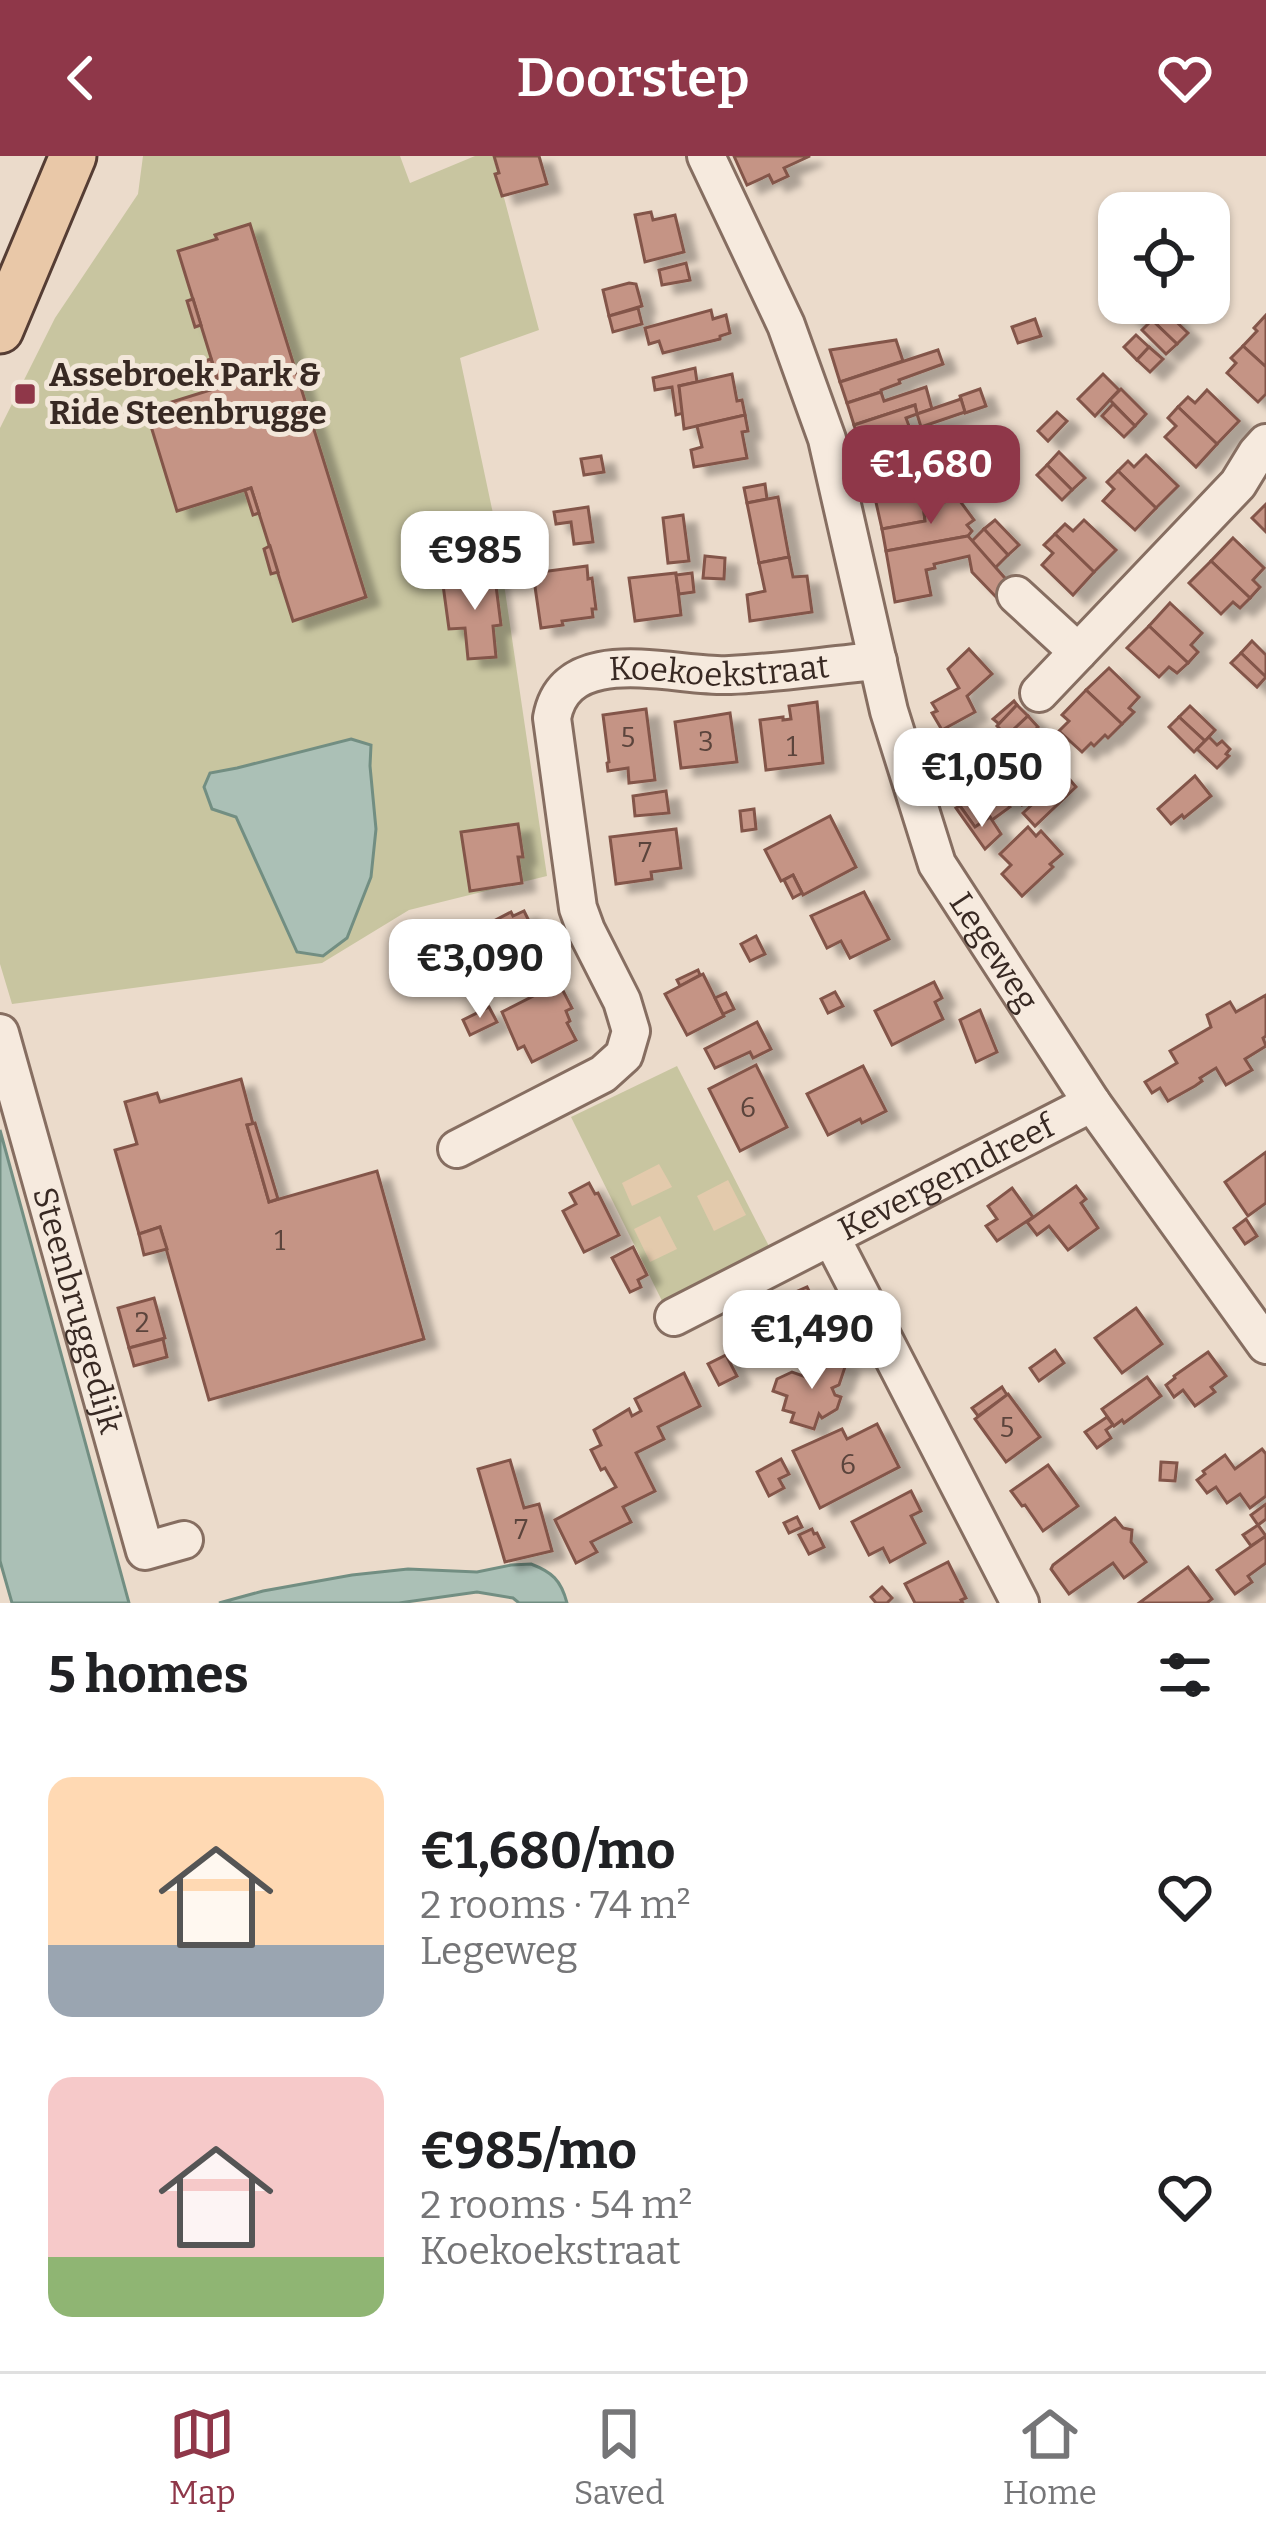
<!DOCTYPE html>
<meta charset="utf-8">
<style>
:root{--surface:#fff;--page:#f2f2f2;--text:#202124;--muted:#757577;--line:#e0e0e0;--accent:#8f3749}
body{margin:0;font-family:Bitter,serif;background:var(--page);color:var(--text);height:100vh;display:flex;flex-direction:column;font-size:45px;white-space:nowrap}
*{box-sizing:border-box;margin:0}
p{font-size:39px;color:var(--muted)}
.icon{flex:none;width:66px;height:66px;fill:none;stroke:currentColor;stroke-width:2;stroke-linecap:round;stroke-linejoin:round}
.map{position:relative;height:1447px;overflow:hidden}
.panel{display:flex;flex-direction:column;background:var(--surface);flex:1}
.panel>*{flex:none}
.tools{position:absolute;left:1098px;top:36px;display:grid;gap:24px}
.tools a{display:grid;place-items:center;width:132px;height:132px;border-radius:24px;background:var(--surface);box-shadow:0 3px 9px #0004;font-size:60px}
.price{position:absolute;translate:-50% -102px;padding:0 27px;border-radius:24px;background:#fff;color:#222;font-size:39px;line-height:78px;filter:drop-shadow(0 3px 6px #0008)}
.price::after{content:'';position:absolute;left:50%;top:72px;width:36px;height:27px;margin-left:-18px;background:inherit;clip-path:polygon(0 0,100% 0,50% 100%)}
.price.active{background:var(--accent);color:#fff}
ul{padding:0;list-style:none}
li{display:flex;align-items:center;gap:36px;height:300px;padding:0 48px}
li span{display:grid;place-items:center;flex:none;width:336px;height:240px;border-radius:24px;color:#555}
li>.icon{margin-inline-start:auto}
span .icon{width:144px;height:144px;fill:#fffc;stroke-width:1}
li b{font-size:51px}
h2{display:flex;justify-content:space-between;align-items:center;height:144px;padding:0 48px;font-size:51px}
header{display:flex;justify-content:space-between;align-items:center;height:156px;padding:0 48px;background:var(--accent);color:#fff;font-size:54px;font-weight:600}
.dock{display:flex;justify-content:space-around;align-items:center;height:168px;border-top:3px solid var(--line);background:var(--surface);font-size:33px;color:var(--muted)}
.dock a{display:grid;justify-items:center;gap:6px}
.dock .active{color:var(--accent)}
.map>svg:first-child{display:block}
.green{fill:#c8c5a0}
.sand{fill:#e3caac}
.water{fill:#abc0b6;stroke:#728e82;stroke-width:3}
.building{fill:#c59485;stroke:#835549;stroke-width:3;filter:url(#shadow)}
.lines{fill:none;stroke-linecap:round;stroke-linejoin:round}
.minor-casing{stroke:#866e61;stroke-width:42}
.major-casing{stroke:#553d34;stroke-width:51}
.minor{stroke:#f6eade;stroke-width:36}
.major{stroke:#e9c8a8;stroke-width:45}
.poi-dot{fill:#8f3749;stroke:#f3e7da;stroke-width:4.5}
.labels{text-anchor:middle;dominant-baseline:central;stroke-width:10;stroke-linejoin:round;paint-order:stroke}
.number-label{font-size:27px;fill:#5b443c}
.poi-label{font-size:33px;font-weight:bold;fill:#382923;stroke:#f3e7da;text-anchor:start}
.street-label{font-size:33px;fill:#382923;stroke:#f3e7da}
</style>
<header><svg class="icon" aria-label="back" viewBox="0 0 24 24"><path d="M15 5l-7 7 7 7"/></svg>Doorstep<svg class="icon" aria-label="heart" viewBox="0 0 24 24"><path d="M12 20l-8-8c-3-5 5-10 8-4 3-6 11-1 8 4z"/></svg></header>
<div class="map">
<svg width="1266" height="1447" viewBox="0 0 1266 1447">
<defs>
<filter id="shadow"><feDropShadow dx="13" dy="8" stdDeviation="3" flood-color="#0004"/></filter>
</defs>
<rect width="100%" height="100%" fill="#ebdbcb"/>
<g class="green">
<polygon points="143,0 400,0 410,27 475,0 493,0 539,174 460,202 495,367 547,720 409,754 322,807 12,848 0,808 0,272 55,162 138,38"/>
<polygon points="677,910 773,1098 665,1151 571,961"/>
</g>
<g class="sand">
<polygon points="659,1008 672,1031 632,1050 622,1027"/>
<polygon points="728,1024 746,1059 714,1075 697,1040"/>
<polygon points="660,1060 677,1093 650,1106 634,1073"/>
</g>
<g class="water">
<polygon points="351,583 371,589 370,610 376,673 371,721 347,782 323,800 297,796 236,661 212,653 204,631 210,617 237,612"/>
<polygon points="0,974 129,1447 12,1447 0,1405"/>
<path d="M531,1408C552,1416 561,1424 567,1447H519L513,1442L477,1436L399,1447H219L263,1435L352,1419L408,1413L477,1416L511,1409Z"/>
</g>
<g class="building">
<polygon points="494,0 539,0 547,28 502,40 495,18 499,17"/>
<polygon points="734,0 810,0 784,12 788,20 773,27 769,19 747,29"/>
<polygon points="651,56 653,64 675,59 684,96 645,106 635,59"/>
<polygon points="250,68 366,441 293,465 251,332 177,355 146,254 220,231 178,95 217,83 215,79"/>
<polygon points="686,107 690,124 662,129 659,114"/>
<polygon points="629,127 636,128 642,150 609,160 603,134"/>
<polygon points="193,143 201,169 195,171 187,145"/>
<polygon points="1119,147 1133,147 1140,156 1132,164 1117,148"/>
<polygon points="638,152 642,168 613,176 609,160"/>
<polygon points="1163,153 1188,177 1177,188 1152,164"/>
<polygon points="711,154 713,163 726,159 730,177 720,180 720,183 663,197 659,185 649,188 645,172"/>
<polygon points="1266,159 1266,211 1243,190 1257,175 1254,172"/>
<polygon points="1035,163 1041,180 1018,187 1012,171"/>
<polygon points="1152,164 1177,188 1166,198 1142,174"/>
<polygon points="1136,179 1149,191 1137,204 1124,191"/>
<polygon points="896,184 903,205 840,226 830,194"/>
<polygon points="1243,190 1266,211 1266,238 1258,246 1227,217 1236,207 1231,202"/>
<polygon points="1149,191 1163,203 1150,216 1137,204"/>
<polygon points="938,194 943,208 899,224 900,227 881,234 881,236 847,247 840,226"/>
<polygon points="211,203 219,229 213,230 205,205"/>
<polygon points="695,212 697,226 679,230 684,257 676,259 672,231 655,234 653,222"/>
<polygon points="732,218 737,245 742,244 745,259 684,273 679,230"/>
<polygon points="1103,218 1119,234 1095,260 1078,243"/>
<polygon points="926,231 932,253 917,258 915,249 854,269 847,247 881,236 884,245"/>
<polygon points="980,233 986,250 965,257 960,240"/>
<polygon points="1121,233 1146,258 1135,270 1110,244"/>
<polygon points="1207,234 1239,265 1217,288 1178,251 1188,241 1195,247"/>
<polygon points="961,243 965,256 921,271 917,258"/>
<polygon points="1113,248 1135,270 1124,281 1102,260"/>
<polygon points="915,249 917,258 906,262 912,278 895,284 898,292 864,302 854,269"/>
<polygon points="1178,251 1217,288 1196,311 1165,281 1176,270 1168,262"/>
<polygon points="1057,256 1067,265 1048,285 1038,275"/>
<polygon points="745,259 748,275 742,276 747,302 694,311 691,294 702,291 697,270"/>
<polygon points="968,271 981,284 946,319 933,306"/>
<polygon points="1059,296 1085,322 1072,334 1047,309"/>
<polygon points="1146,299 1178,330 1156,352 1118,315 1128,305 1134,311"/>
<polygon points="601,300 604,316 584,319 581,303"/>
<polygon points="1047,309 1072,334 1062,344 1037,319"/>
<polygon points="1118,315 1156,352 1135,374 1103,345 1114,333 1107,326"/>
<polygon points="765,328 767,343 747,347 744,332"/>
<polygon points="946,328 949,345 931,348 924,356 925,365 882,373 875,342"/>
<polygon points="251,332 259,357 253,359 245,334"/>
<polygon points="778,341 789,401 759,407 747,347"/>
<polygon points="955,344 960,345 974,364 967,369 972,375 968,380 886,395 882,373 925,365 924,356 931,348"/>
<polygon points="1266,348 1266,376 1252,362"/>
<polygon points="588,351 593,386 574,388 571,366 556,368 554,356"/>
<polygon points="683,359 689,405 668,407 663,362"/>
<polygon points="995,364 1019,389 1008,399 984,373"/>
<polygon points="1084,364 1116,394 1094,416 1055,378 1065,368 1073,375"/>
<polygon points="984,373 1008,399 994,413 972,385"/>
<polygon points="1055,378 1094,416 1073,439 1042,409 1053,397 1044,389"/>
<polygon points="968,380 1011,429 997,442 972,416 969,400 934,408 935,412 926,414 931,439 895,446 886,395"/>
<polygon points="1233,382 1264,412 1253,424 1260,431 1250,442 1211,405"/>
<polygon points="270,390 278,416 271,418 264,393"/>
<polygon points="705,400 725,402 724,423 703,422"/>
<polygon points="789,401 793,421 807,420 812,456 750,465 747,439 765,435 759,407"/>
<polygon points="1211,405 1250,442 1240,452 1233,446 1221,458 1189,427"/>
<polygon points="587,410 588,423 592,422 596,453 592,453 593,461 562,465 563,469 541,472 533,417"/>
<polygon points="480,416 482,424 495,422 501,469 493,470 496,501 468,503 465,472 449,473 443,429 465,428 464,419"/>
<polygon points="676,417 681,459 635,465 629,422"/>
<polygon points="692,417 694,436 679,438 676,419"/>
<polygon points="1170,447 1202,477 1191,489 1198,496 1188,507 1149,470"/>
<polygon points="1149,470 1188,507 1177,517 1169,511 1159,521 1127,492"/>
<polygon points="1252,485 1266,499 1266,521 1241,497"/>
<polygon points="969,493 992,518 967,540 975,556 942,574 932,557 937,555 932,547 959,532 948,513"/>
<polygon points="1241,497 1266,521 1257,531 1231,507"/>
<polygon points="1109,512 1139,541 1129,552 1134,556 1122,568 1086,534"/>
<polygon points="1086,534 1122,568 1108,582 1105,579 1094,590 1091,587 1082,596 1059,575 1069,565 1062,559"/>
<polygon points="1014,545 1017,549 999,568 993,563"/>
<polygon points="817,546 823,607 766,614 760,564 783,561 783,564 791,563 789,550"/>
<polygon points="1017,549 1028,560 1007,580 997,570"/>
<polygon points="1190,550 1215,574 1205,585 1179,561"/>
<polygon points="646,553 655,624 629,627 628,612 608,615 607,607 609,606 603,559"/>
<polygon points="730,557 737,606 681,612 675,566"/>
<polygon points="1028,560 1038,571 1000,608 1026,646 1022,649 1017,641 1008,648 1010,651 992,664 990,661 975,671 958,647 982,631 983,619 975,609"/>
<polygon points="1179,561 1205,585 1194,596 1169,571"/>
<polygon points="1209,581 1217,589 1222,585 1230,593 1226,598 1229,600 1217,612 1197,593"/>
<polygon points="1065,618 1076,631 1035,670 1023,657"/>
<polygon points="1195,620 1211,640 1184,662 1182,659 1171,668 1158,653"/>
<polygon points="666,635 669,657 635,660 633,640"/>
<polygon points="960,650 975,671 990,661 1001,678 985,693 956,652"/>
<polygon points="754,653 756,673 742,675 740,655"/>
<polygon points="830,660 856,711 803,739 793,719 781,725 765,694"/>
<polygon points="518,668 523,701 518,701 522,727 470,735 461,676"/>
<polygon points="1028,671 1036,680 1041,675 1062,698 1050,708 1053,711 1022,740 1002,718 1011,709 1000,698"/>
<polygon points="676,673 681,712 651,716 652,723 616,728 610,681"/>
<polygon points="793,719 802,737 793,742 784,724"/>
<polygon points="864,736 889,783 850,802 841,785 827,792 811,760"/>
<polygon points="524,755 534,775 526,779 540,807 493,831 467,779 511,756 513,760"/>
<polygon points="756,780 765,798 750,805 741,788"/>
<polygon points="698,814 700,819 680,830 677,824"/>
<polygon points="703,818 724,860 687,879 665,838"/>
<polygon points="934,826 942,842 935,846 943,863 892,889 875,855"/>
<polygon points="559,827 572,852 566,855 570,865 567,867 576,884 532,906 524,890 518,893 502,856"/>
<polygon points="835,836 843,850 828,857 821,843"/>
<polygon points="726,837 734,853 723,858 715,842"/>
<polygon points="1266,839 1266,880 1263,882 1266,890 1245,903 1252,914 1226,929 1216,912 1200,922 1202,925 1195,930 1168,945 1160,932 1152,937 1145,926 1177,907 1170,895 1211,871 1207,859 1230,846 1236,856"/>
<polygon points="489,851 497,866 470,879 463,864"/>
<polygon points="980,854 997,896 976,906 960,864"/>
<polygon points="757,866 771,893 753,902 750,896 715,912 705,893"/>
<polygon points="756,909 787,971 740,995 709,933"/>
<polygon points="863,910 886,955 862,967 860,963 828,979 807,938"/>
<polygon points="241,923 253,968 247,969 269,1046 377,1015 424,1183 209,1244 160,1071 139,1078 115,994 137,988 125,946 157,937 160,946"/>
<polygon points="255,967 278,1043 269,1046 247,969"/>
<polygon points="1266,996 1266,1047 1248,1060 1225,1026"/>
<polygon points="589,1027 595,1038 598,1037 619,1079 584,1096 563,1055 576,1048 570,1037"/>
<polygon points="1076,1030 1086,1043 1081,1047 1098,1072 1068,1094 1049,1070 1037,1079 1027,1066"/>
<polygon points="1012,1032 1033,1061 997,1085 986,1070 997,1063 988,1050"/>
<polygon points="1246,1063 1257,1080 1245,1088 1234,1072"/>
<polygon points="160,1071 167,1093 144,1099 139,1078"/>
<polygon points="633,1091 647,1119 638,1124 641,1131 630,1136 612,1102"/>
<polygon points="807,1131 825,1166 815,1172 816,1174 778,1193 759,1155 764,1150"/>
<polygon points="154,1142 165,1182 129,1192 118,1152"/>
<polygon points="1136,1152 1162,1188 1122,1217 1095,1182"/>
<polygon points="163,1183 167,1201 134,1210 129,1192"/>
<polygon points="1055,1194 1064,1207 1039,1225 1030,1212"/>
<polygon points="1208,1196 1226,1220 1211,1231 1215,1236 1195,1250 1183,1234 1174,1241 1166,1229 1175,1222 1174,1220"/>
<polygon points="726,1199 737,1220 719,1229 708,1208"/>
<polygon points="829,1203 846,1208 839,1229 832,1232 835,1239 841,1241 837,1253 822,1262 819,1258 814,1273 791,1266 794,1257 783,1254 787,1240 773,1235 777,1223 792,1216 809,1222 815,1204 828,1208"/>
<polygon points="684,1217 700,1250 658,1271 664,1283 636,1297 655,1335 623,1351 631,1366 591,1386 597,1396 576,1407 555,1364 616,1331 605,1312 601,1314 591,1294 601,1289 594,1274 629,1253 632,1260 641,1255 635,1243"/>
<polygon points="1147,1221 1161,1240 1124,1267 1122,1264 1114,1270 1102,1253"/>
<polygon points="1002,1231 1007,1239 978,1260 972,1252"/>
<polygon points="1008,1238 1040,1281 1006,1306 975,1263"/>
<polygon points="1107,1261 1113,1269 1106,1274 1111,1282 1097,1292 1085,1276"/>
<polygon points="877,1268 899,1311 820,1352 793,1295 842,1273 847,1283"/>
<polygon points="1262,1293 1266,1298 1266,1340 1250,1352 1240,1338 1227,1347 1216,1331 1207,1337 1197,1324 1205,1318 1203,1315 1225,1299 1235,1313"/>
<polygon points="781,1303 789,1318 779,1323 784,1332 769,1340 757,1316"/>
<polygon points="510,1304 524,1352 539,1348 552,1395 505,1406 478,1313"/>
<polygon points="1161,1306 1177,1307 1175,1325 1160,1324"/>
<polygon points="1048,1309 1078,1350 1043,1375 1025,1349 1022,1350 1011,1335"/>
<polygon points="911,1335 921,1355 911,1360 925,1387 890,1406 883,1392 869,1399 852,1366"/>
<polygon points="1266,1348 1266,1363 1258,1369 1251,1359"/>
<polygon points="797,1361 802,1371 789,1377 784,1367"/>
<polygon points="1115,1362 1123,1372 1132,1374 1131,1386 1146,1406 1124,1422 1113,1407 1069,1438 1051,1413 1053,1409"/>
<polygon points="1258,1369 1266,1380 1251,1390 1243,1379"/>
<polygon points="812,1373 814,1378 817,1377 824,1391 809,1398 799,1379"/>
<polygon points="1266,1380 1266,1407 1248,1420 1252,1426 1235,1438 1217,1414"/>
<polygon points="948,1406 966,1442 961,1444 963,1447 915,1447 905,1428"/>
<polygon points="1188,1411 1212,1443 1207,1447 1139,1447"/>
<polygon points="882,1431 892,1442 887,1447 876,1447 871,1441"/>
</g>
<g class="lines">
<g class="minor-casing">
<g id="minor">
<path id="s1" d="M706,0L786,169L827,283L889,555L937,708L1092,947L1266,1189"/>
<polyline points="1016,439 1078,496"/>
<polyline points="1039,537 1238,328 1257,297 1266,287"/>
<path id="s2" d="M0,877L145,1395L184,1384"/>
<path id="s3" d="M457,993L603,918L624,899L631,875L622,845L586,774L578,752L552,562C566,484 677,522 730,519C779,517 829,509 878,505"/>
<polyline points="831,1081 1020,1447"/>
<path id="s4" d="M674,1161L1092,947"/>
</g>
</g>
<g class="major-casing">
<polyline id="major" points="0,174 73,0"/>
</g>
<use href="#minor" class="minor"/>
<use href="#major" class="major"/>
</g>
<rect class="poi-dot" x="13" y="226" width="24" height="24" rx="6"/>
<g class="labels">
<g class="number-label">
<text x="628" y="582">5</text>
<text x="706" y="586">3</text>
<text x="792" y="591">1</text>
<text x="645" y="697">7</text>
<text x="748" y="952">6</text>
<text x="280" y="1085">1</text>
<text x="142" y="1167">2</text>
<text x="1007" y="1272">5</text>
<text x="848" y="1309">6</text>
<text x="521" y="1374">7</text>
</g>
<g class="poi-label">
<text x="49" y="219">Assebroek Park &amp;<tspan x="49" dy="38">Ride Steenbrugge</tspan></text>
</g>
<g class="street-label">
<text stroke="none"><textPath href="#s3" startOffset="735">Koekoekstraat</textPath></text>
<text stroke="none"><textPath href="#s1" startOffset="852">Legeweg</textPath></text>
<text stroke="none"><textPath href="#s4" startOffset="306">Kevergemdreef</textPath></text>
<text stroke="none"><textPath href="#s2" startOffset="288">Steenbruggedijk</textPath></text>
</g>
</g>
</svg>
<div class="tools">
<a><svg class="icon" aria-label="locate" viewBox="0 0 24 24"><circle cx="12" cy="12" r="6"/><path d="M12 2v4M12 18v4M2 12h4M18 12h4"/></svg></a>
</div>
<b class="price active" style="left:931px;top:371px">€1,680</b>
<b class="price" style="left:475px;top:457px">€985</b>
<b class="price" style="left:982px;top:674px">€1,050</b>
<b class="price" style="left:480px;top:865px">€3,090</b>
<b class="price" style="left:812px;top:1236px">€1,490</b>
</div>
<section class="panel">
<h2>5 homes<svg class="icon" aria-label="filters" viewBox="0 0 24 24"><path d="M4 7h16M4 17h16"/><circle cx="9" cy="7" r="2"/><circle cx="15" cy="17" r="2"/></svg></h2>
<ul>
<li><span style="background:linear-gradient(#ffd9b3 70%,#9aa5b1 0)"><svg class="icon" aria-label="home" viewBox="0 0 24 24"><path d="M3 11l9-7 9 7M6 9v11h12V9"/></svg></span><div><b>€1,680/mo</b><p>2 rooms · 74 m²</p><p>Legeweg</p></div><svg class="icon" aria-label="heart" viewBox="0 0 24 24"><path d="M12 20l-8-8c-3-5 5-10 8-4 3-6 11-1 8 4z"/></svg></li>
<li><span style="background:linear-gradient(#f6c9c9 75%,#8fb573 0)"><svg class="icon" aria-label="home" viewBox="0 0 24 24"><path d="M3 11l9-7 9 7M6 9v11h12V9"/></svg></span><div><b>€985/mo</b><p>2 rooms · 54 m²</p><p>Koekoekstraat</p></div><svg class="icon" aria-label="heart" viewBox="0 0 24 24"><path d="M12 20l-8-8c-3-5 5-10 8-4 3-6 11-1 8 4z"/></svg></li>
</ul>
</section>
<nav class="dock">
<a class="active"><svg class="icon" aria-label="map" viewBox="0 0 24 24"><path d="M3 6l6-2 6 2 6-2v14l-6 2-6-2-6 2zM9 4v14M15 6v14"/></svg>Map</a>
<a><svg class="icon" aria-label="saved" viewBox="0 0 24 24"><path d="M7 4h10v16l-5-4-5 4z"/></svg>Saved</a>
<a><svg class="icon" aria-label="home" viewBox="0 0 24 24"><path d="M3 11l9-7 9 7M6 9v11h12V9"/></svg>Home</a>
</nav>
